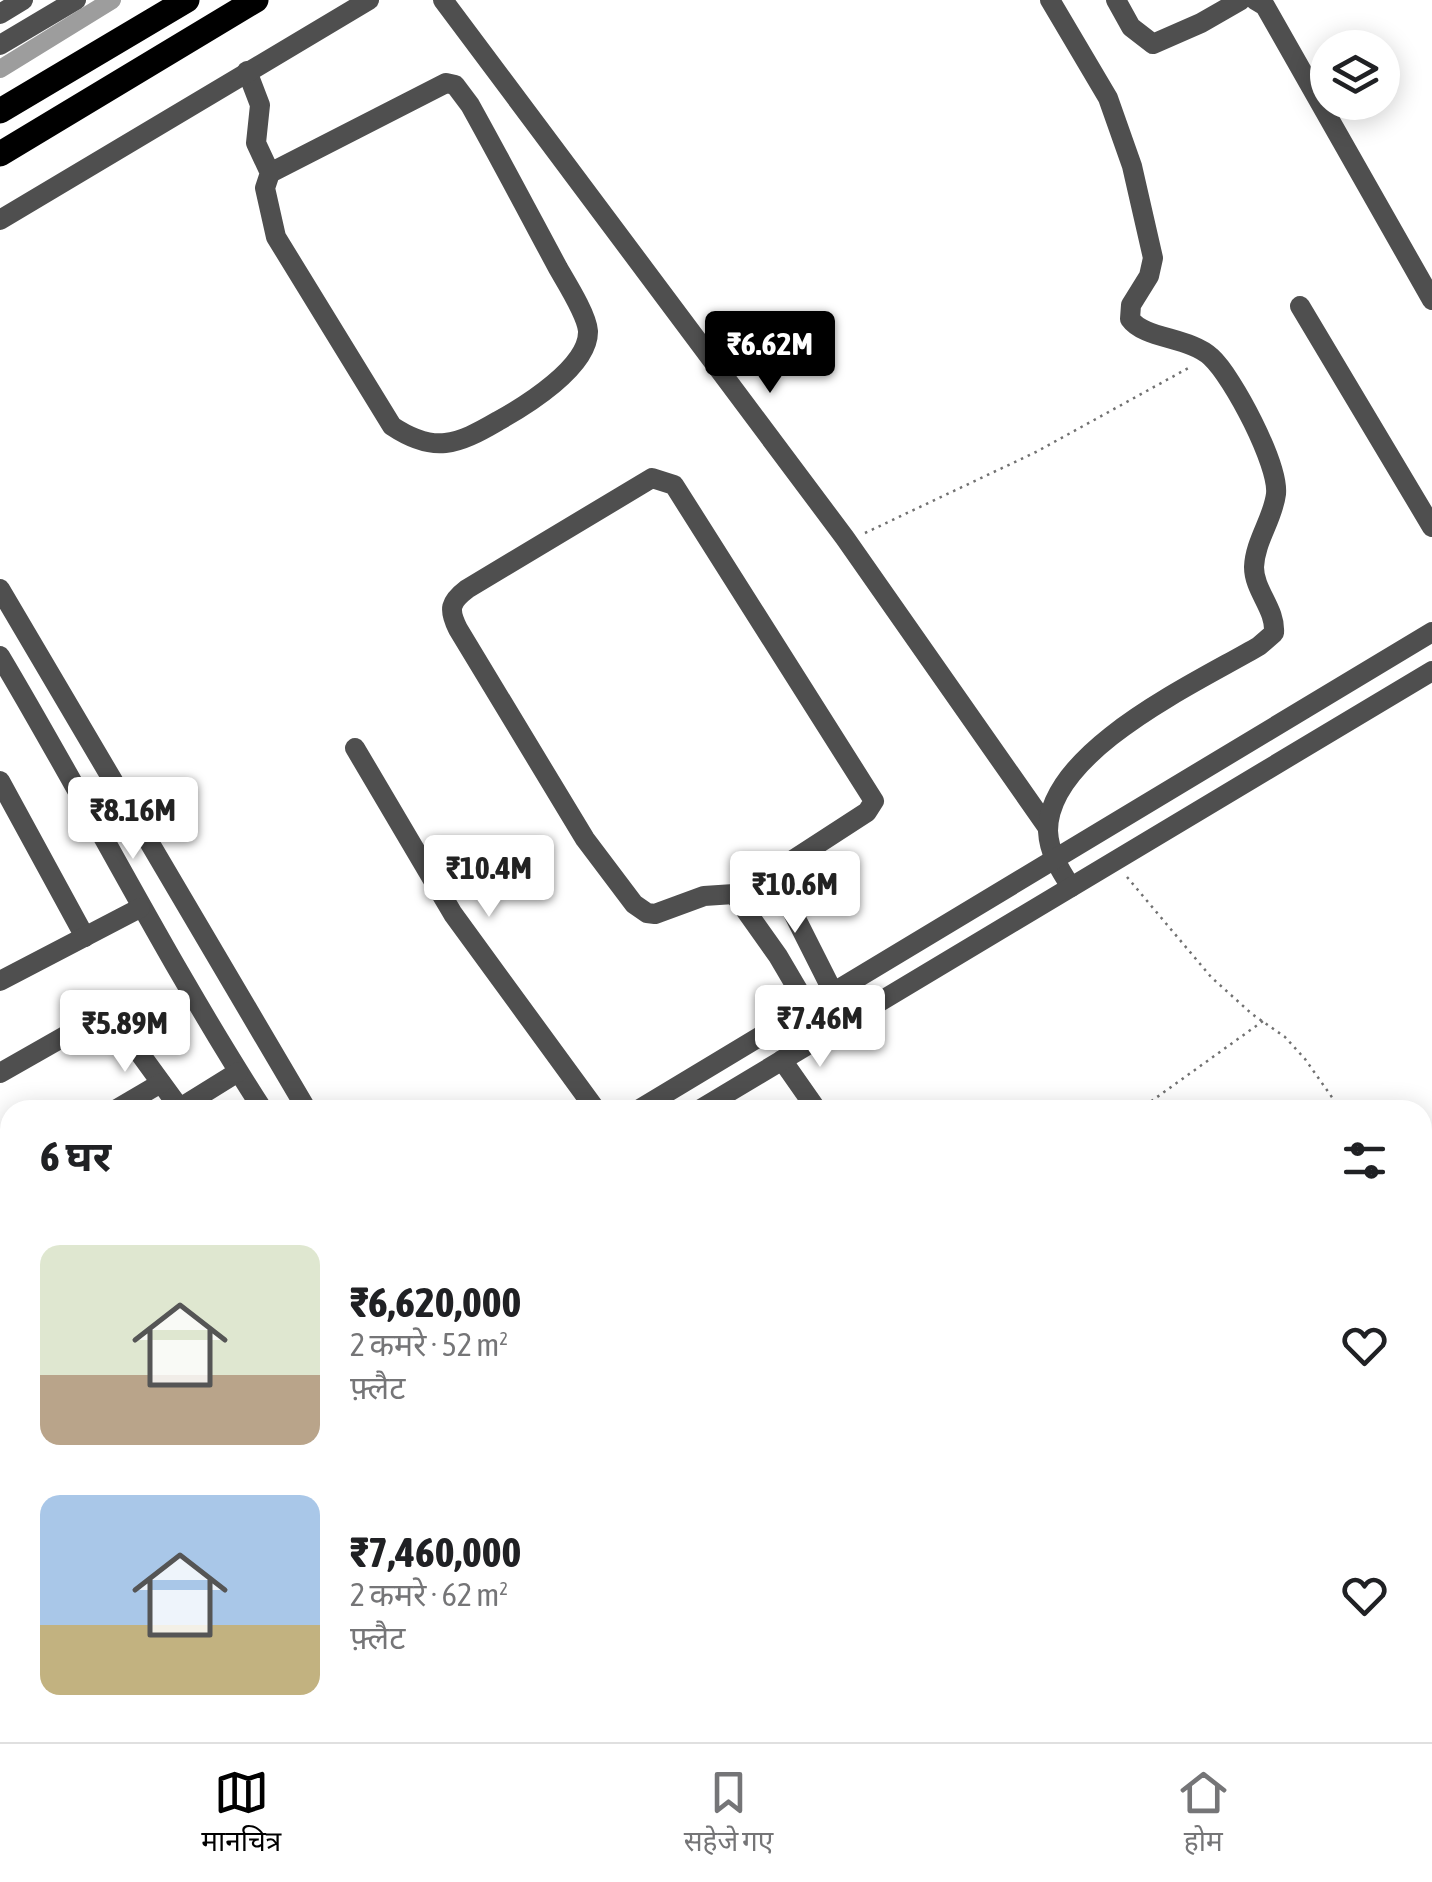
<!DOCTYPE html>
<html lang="hi">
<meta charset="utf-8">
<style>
:root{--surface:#fff;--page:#f6f6f6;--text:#202124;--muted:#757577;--line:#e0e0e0;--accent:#000}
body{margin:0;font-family:"Asap Condensed","Noto Sans Devanagari",sans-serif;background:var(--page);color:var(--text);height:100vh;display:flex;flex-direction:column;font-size:38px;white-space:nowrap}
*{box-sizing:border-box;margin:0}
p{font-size:32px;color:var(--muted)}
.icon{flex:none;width:55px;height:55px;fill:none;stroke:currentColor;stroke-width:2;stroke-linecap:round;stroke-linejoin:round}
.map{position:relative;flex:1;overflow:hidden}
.side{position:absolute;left:0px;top:1100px;width:1432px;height:642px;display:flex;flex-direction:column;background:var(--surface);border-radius:30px 30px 0 0;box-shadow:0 5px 25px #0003}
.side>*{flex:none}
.controls{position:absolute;left:1310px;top:30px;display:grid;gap:20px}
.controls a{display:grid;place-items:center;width:90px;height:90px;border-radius:50%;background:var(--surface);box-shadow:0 5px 25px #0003;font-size:50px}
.price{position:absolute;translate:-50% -85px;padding:0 22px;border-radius:10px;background:#fff;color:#222;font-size:32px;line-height:65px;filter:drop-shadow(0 2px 5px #0008)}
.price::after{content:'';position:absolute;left:50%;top:60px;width:30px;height:22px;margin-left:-15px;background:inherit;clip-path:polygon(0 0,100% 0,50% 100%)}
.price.on{background:var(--accent);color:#fff}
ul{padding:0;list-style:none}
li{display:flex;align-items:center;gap:30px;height:250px;padding:0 40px}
li span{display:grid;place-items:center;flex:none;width:280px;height:200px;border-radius:20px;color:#555}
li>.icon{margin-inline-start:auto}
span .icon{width:120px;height:120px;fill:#fffc;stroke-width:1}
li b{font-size:42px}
h2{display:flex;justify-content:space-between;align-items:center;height:120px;padding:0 40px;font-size:42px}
.dock{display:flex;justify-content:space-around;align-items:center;height:140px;border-top:2px solid var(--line);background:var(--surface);font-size:28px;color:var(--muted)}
.dock a{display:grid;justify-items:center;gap:5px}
.dock .on{color:var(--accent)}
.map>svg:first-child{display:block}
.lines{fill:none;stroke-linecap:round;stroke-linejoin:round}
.canal{stroke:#9d9d9d;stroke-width:18}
.building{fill:#bfbfbf;stroke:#939393;stroke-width:2.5}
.path{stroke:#717171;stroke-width:2.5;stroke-dasharray:2.5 5;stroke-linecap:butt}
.minor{stroke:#4f4f4f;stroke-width:20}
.major{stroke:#000;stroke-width:25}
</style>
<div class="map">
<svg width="1432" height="1742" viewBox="0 0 1432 1742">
<rect width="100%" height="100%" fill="#fff"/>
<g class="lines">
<polyline class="canal" points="0,69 112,0"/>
</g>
<polygon class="building" points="266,1732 320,1732 325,1740 337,1732 345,1732 351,1742 308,1742 304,1735 292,1742 259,1742 257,1738"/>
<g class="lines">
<g class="path">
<polyline points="865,533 1036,452 1192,366"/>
<polyline points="1127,877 1211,977 1252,1014 1285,1037 1305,1059 1341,1110"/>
<polyline points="1139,1110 1263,1021"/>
<polyline points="1422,1236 1432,1251"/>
</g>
<g class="minor">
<polyline points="443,0 845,538 1048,828"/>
<path d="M1050,0L1108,98L1132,166L1153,258L1149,276L1131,305L1130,319C1144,339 1190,337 1211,357C1233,377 1279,465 1276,494C1273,519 1255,541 1254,567C1254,591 1276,609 1274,633L1259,646C1198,682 1048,750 1048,831C1049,853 1060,870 1071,887"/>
<polyline points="1116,0 1131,27 1153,44 1201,23 1241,0"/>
<polyline points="1255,0 1265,6 1432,300"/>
<polyline points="0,14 23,0"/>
<polyline points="0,45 76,0"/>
<path d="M247,71L260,105L256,143L270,173L265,188L276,237L392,426C434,454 457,445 498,421C525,406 589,367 588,331C587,315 566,282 558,268C529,214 500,159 470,105L455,85L446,83L270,173"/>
<polyline points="0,220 369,0"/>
<polyline points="1300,306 1432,527"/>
<path d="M652,478L674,485L874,801L867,812L773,873L734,894L704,896L655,914L647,913L634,904L585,839L458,629C448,609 450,602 467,589Z"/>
<polyline points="0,589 307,1110"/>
<path d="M0,656C90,807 168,963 263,1110"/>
<polyline points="355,748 453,914 596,1110"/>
<polyline points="0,781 85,937"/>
<polyline points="773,873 833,992"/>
<polyline points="734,894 778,956 808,1007"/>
<polyline points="0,981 140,908"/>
<polyline points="782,1060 817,1110"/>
<polyline points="0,1073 109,1011 181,1110"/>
<polyline points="180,1108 238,1072"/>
<polyline points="115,1110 161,1083"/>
<polyline points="638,1110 1432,632"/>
<polyline points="699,1110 1432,671"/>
<polyline points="0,1177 10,1171"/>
<polyline points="0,1321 10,1315"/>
<polyline points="0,1485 10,1479"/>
<polyline points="0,1529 10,1524"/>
<polyline points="1422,1533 1432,1527"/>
<polyline points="0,1567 10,1561"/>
<polyline points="0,1630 10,1624"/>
<polyline points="0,1679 10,1695"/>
<polyline points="33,1732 39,1742"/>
<polyline points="245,1732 251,1742"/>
<polyline points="377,1732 383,1742"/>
<polyline points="420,1732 425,1742"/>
<polyline points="632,1732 638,1742"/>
<polyline points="679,1732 685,1742"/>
<polyline points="0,1736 3,1742"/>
<polyline points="134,1742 150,1732"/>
<polyline points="1073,1742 1089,1732"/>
</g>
<g class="major">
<polyline points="0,111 187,0"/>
<polyline points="0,154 256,0"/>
</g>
</g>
</svg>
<div class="controls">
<a><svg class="icon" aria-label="layers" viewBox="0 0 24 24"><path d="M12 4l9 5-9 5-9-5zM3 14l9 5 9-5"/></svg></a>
</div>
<b class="price on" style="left:770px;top:396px">₹6.62M</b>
<b class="price" style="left:133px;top:862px">₹8.16M</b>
<b class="price" style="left:489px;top:920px">₹10.4M</b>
<b class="price" style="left:795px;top:936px">₹10.6M</b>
<b class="price" style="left:820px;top:1070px">₹7.46M</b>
<b class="price" style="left:125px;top:1075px">₹5.89M</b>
<section class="side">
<h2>6 घर<svg class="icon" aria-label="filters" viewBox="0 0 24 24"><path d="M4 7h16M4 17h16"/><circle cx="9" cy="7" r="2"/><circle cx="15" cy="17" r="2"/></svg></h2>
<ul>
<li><span style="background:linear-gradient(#dfe7d0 65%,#b9a48a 0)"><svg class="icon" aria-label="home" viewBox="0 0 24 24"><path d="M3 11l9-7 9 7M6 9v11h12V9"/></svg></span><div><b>₹6,620,000</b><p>2 कमरे · 52 m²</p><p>फ़्लैट</p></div><svg class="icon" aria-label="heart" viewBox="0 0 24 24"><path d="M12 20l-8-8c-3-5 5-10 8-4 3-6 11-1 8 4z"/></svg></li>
<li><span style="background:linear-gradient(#a9c7e8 65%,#c2b280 0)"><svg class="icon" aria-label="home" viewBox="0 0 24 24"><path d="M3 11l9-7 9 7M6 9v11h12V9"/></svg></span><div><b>₹7,460,000</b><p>2 कमरे · 62 m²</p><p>फ़्लैट</p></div><svg class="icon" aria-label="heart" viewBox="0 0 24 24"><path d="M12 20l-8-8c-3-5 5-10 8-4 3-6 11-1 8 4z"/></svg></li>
</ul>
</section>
</div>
<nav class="dock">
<a class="on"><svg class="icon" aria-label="map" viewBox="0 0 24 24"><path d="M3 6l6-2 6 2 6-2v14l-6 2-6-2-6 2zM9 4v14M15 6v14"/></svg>मानचित्र</a>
<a><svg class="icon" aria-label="saved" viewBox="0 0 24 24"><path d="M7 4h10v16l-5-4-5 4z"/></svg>सहेजे गए</a>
<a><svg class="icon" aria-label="home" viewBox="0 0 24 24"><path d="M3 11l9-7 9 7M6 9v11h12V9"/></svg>होम</a>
</nav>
